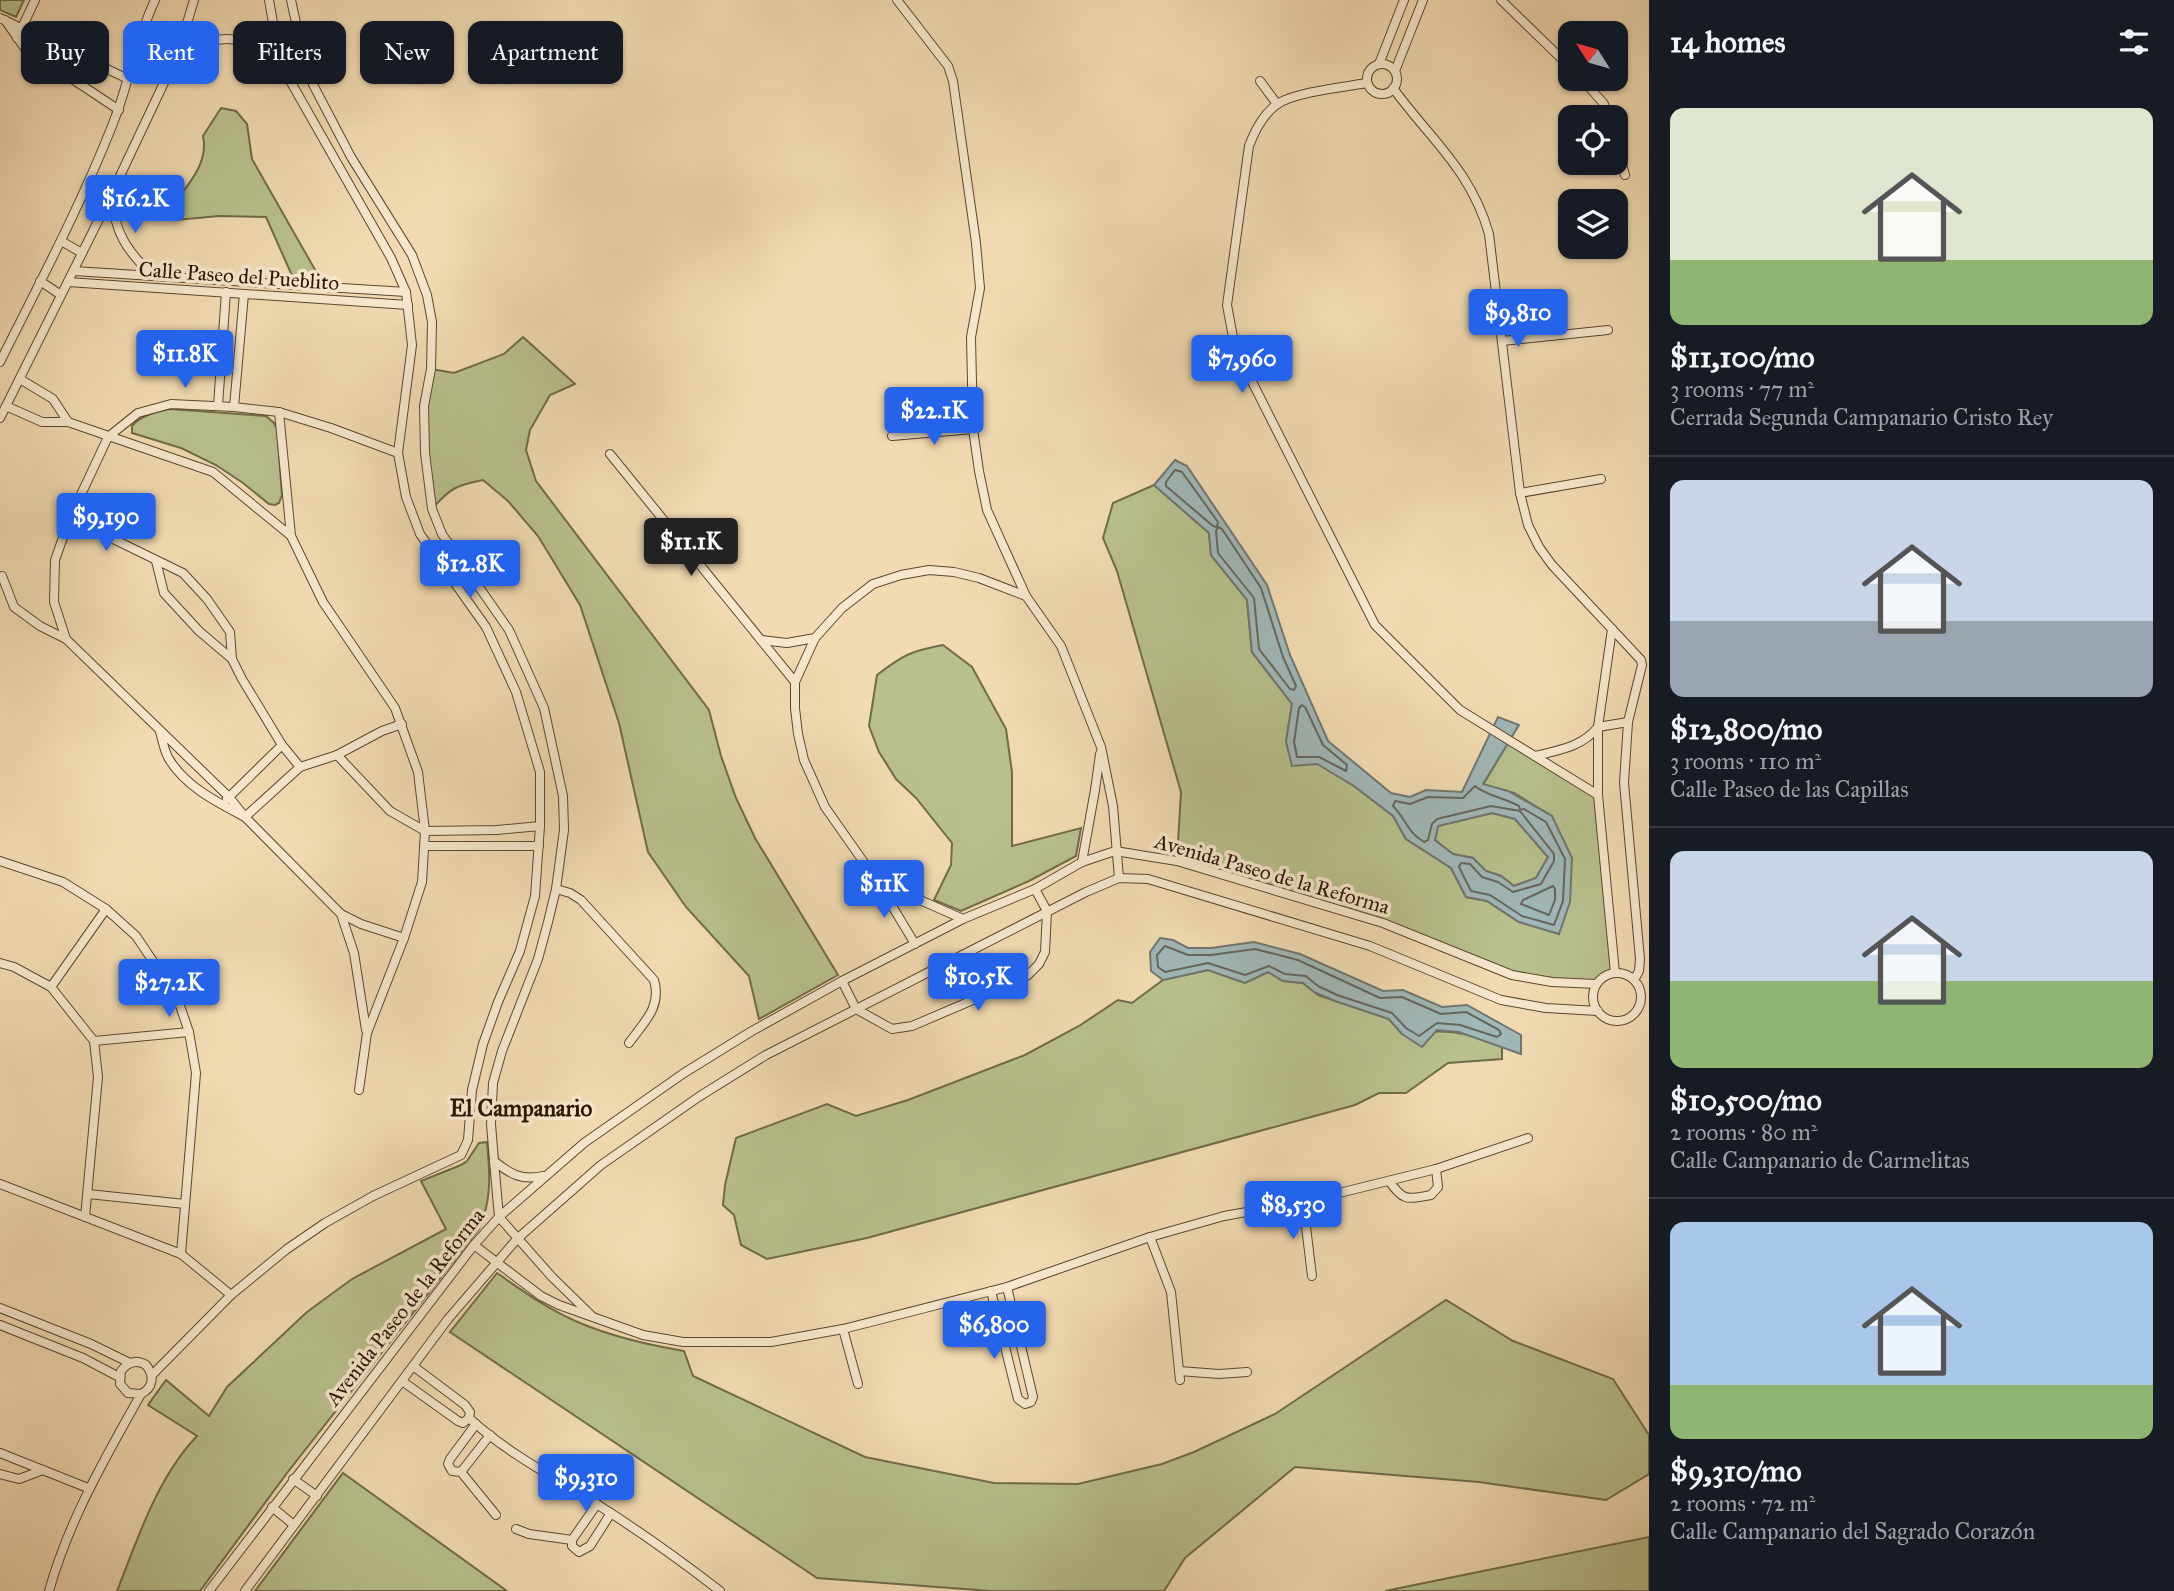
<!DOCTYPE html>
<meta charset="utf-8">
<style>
:root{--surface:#171b24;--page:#20242c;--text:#f1f3f6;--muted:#9ea1a6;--line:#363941;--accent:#2563eb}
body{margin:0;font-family:"IM FELL Great Primer",serif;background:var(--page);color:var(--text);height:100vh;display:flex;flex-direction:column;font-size:26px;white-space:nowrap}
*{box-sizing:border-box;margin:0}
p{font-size:23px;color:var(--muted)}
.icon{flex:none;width:38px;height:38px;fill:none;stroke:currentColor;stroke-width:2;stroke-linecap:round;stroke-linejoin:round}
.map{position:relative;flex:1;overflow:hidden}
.sheet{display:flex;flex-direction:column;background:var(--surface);width:525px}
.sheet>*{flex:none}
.hud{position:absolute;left:21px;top:21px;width:665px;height:63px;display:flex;gap:14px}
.needle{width:46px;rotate:307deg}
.buttons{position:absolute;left:1558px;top:21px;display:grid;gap:14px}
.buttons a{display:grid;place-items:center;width:70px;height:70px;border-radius:14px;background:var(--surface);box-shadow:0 2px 5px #0004;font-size:35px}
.price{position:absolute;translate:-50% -60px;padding:0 16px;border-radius:7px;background:var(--accent);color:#fff;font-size:23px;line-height:46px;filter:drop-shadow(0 2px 4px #0008)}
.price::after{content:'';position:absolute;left:50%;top:42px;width:21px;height:16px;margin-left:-10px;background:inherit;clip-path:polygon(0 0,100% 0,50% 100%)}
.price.on{background:#222;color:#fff}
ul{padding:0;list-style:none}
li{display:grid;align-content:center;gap:14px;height:371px;padding:0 21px}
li+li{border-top:2px solid var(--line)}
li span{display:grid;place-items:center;height:217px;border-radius:14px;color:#555}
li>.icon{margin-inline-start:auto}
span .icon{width:126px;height:126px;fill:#fffc;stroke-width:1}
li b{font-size:30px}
h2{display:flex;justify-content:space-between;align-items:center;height:84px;padding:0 21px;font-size:30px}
.pill{padding:0 24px;border-radius:14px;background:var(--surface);box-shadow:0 2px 5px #0004;font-size:24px;line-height:63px}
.pill.on{background:var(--accent);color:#fff}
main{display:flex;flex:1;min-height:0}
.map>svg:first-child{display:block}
.green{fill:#b8c18e;stroke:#706c49;stroke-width:2}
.water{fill:#a0b8b8;stroke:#707770;stroke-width:2;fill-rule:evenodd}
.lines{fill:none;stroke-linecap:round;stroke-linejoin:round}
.shore{stroke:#64675e;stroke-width:2}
.minor-casing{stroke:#5b4730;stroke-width:10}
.minor{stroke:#f7e8cd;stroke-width:8}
.labels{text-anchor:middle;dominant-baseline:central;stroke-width:7;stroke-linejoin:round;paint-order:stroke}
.street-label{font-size:21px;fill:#291604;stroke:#f7e8cd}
.neighbourhood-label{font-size:23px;font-weight:bold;fill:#291604;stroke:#f7e8cd}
</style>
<main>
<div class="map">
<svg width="1649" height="1591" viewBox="0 0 1649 1591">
<rect width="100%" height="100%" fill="#f2dbb2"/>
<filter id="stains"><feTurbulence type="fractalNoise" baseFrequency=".00286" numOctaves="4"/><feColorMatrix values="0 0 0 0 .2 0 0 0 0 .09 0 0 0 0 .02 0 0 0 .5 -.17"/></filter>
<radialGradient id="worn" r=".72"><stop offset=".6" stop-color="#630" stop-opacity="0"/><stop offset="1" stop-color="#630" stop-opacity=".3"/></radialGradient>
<g class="green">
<polygon points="0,0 24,0 16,17 0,10"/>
<path d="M221,108L236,111L247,124L252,159L322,282L294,280L266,217L219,216L176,220L171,215V207C187,186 209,164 203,136Z"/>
<path d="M523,337L575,384L550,395L530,430L526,450L536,481L709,710L721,756L736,798L755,838L838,975L759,1019L749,976L686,907L648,852L619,723L580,605L538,536L508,501L483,480C457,485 450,488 432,509L424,406L431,369L454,373L504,354Z"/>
<path d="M170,409L266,416L274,423L277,428L282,495L279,503L275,505L269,504L243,483L216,465L181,448L132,433V426C141,415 157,412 170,409Z"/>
<polygon points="1154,485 1209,533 1211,555 1247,600 1252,652 1292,704 1286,742 1354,786 1393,816 1406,839 1451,868 1466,897 1487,901 1519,922 1559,934 1552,816 1514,793 1483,785 1509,741 1597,795 1614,973 1601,978 1596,984 1510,973 1468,954 1177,859 1181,792 1117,571 1103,538 1113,503"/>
<path d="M943,645L972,667L1006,729L1012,772V846L1081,828L1076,856L1029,881L961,911L934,900L951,865L952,843L916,798L896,779L879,752L869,726L877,675C903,655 911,651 943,645Z"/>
<polygon points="1492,813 1515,819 1548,857 1536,878 1514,886 1501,876 1486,871 1473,858 1453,854 1435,840 1438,826"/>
<path d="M1208,970L1245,983L1268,972L1283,981L1303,983L1318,995L1389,1019L1402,1034C1443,1029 1463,1030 1502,1047V1059L1448,1063L1406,1093H1379L1355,1105L867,1238L767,1259L741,1245L734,1215L723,1205L725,1185L736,1138L827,1104L856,1116L908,1100L1025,1055L1079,1026L1118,1000L1132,1003L1163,980Z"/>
<path d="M487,1142C490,1173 492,1200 479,1229L287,1473L200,1591H117C138,1538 157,1478 197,1436L148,1405L166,1380L209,1416L227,1387L307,1312L352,1279L446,1229L421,1181L461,1165L467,1161L479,1143Z"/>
<path d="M497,1273C523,1291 550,1311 580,1323C613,1337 649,1345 684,1351L693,1376L865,1457L994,1483L1078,1484L1162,1464L1194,1452L1275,1414L1446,1300L1513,1341L1613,1379L1649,1435V1474L1606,1500L1479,1482L1295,1467L1185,1558L1164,1591H991L817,1578L450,1332Z"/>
<polygon points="343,1473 507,1591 255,1591"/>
<polygon points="1649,1537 1649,1591 1385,1591"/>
</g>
<g class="water">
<path d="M1175,460L1187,466L1267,585L1290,655L1328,741L1391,793L1410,797L1426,790L1462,792L1498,717L1519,725L1483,784L1508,791L1552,816L1572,858L1570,902L1559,934L1519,922L1487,901L1466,897L1451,868L1406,839L1393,816L1354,786L1317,764L1292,766L1286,742L1292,704L1252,652L1247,600L1211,555L1209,533L1154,485ZM1492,813L1515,819L1548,857L1536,878L1514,886L1501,876L1486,871L1473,858L1453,854L1435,840L1438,826Z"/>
<polygon points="1160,938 1173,940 1188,948 1211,948 1254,942 1300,954 1383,991 1403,990 1442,1007 1467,1005 1521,1035 1521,1054 1459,1032 1437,1030 1422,1047 1402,1034 1389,1019 1335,1001 1314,992 1303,983 1283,981 1268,972 1245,983 1208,970 1163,980 1151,971 1150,952"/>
</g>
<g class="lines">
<g class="shore">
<polygon points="1175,470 1182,472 1218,522 1217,527 1213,526 1166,486 1166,482"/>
<polygon points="1218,527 1222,529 1261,588 1283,657 1296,686 1294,690 1290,689 1259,649 1254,598 1218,553 1216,531"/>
<polygon points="1302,705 1305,707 1323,745 1347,765 1346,771 1319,757 1297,757 1294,742 1299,708"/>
<path d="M1475,786C1487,796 1505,798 1519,806L1520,810L1524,809L1546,822L1565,859L1563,901L1554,925L1522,916L1490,895L1471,891L1459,867L1461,863L1470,864L1482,877L1498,882L1513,892L1541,884L1554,861V854L1520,811L1491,806L1437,819L1432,824L1428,840L1424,842C1408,833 1405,818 1393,806L1395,801L1410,804L1428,797L1463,798Z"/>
<polygon points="1553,886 1555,889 1555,900 1549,915 1521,904 1523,900"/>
<polygon points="1165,946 1188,955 1211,955 1255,949 1298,960 1380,998 1402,997 1441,1014 1466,1012 1499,1030 1501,1034 1497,1037 1460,1025 1437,1023 1419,1036 1406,1028 1392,1013 1337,995 1318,986 1306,976 1285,974 1269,966 1245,975 1208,963 1165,972 1158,967 1157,955"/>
</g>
<g class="minor-casing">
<g id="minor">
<polyline points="291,0 307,73 351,157 412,255 427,295 432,322 431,369 424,406 425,453 432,509 442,534 509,630 544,708 563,796 564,830 556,889 548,922 538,959 502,1051 493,1083 491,1124 494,1161 499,1217 552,1277 592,1316"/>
<polyline points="897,0 948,66 953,81 976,243 980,288 971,337 973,429 979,471 987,510 1026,596"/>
<polyline points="1501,0 1570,67"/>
<polyline points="0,18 128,79"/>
<polyline points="5,20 24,47 119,110"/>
<polyline points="17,38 35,0"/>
<path d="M178,53C227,33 236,33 280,63"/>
<circle cx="1382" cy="79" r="15"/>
<polyline points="1379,64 1404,0"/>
<polyline points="1395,71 1423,0"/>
<polyline points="1582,79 1604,104 1608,117"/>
<polyline points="1260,81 1277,104"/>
<path d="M1367,83C1345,87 1293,92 1276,105C1263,115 1255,130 1249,146L1227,305L1235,348L1375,625L1460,710L1598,795"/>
<path d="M1393,88C1430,139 1471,170 1489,234L1520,493L1528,525L1539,547L1552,565L1641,660L1642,665L1628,722L1624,783L1640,959L1639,971L1634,980"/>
<polyline points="1615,141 1625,175"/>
<path d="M111,195C115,233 126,250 153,276"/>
<polyline points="61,241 82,253"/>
<polyline points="74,271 406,292"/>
<polyline points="40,281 61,295"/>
<polyline points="68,282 408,305"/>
<polyline points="1502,341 1608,330"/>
<path d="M0,362C39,284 80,207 112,126C129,84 136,40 155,0"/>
<polyline points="20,379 53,399 68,422"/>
<polyline points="6,406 42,422 68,422 213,472 291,536"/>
<polyline points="218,406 226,292"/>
<polyline points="234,407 244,294"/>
<polyline points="279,412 291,536 323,602 395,708 418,772 425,831 422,882 404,938 367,1033 359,1090"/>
<polyline points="0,418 111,195 178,53 194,0"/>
<polyline points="892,436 973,429"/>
<polyline points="610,454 795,682"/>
<polyline points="1520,493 1601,479"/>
<polyline points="70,518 183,573 207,599 230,632 232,659 242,679 282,745 300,767 337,755 390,811 425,831 497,830 540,826"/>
<polyline points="156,561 164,593 199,631 232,659"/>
<polyline points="2,576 14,607 40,626 66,639 229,797 245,817 341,914 354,953 366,1030"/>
<polyline points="1612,629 1598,727 1598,795 1615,973"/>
<polyline points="66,639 54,602 55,560 70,518 108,437 138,413 171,404 234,407 279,412 331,428 398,453"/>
<polyline points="761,640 787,643 815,638"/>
<path d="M160,732C163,741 164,751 169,759C186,787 217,802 245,817L300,767"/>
<polyline points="337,755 382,731 402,724"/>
<path d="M1535,756C1559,750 1582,747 1598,727L1628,722"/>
<polyline points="227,799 282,745"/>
<polyline points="426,846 539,846"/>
<polyline points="0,861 63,882 106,909 136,936 177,997 189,1032 196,1073 181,1254"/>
<polyline points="1082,862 1095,790 1100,754"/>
<polyline points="877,881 963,919"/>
<path d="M556,889L570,893L581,900L654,980C662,1007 644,1022 629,1043"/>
<polyline points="341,914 361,924 404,938"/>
<polyline points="915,944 877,881 825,807 804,760 798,734 795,708 795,682 815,638 842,608 873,584 901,575 929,570 954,572 979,578 1026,596 1061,646 1101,747 1113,806 1119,878"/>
<polyline points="0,963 14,967 51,987 94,1041 98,1077 85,1217"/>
<circle cx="1617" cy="997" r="24"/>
<polyline points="842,981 856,1009 892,1029 912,1026 1015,982 1028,975 1039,964 1045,952 1047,911 1035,889"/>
<polyline points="51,987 106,909"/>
<polyline points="94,1041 189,1032"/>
<path d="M494,1161C510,1174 522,1181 543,1176"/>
<path d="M1389,1181C1404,1202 1407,1199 1431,1195L1438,1187L1436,1169"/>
<polyline points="0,1184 181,1254 231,1295"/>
<polyline points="88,1194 185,1204"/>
<polyline points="1303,1202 1312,1276"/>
<polyline points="1150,1237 1171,1292 1180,1380"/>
<polyline points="474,1245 541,1296 559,1305 643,1335 683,1342 771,1342 843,1329 1007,1287 1150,1237 1224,1216 1303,1202 1436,1169 1528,1138"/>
<polyline points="991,1291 1018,1399 1025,1404 1031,1402 1033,1397 1007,1287"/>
<polyline points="0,1308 91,1344 130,1363"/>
<polyline points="0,1325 83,1358 119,1377"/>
<polyline points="843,1329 858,1384"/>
<path d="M413,1366L465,1405L470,1412L469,1418C506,1452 553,1477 595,1503C638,1530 680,1560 720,1591"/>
<polyline points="1179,1371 1219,1374 1247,1372"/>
<polyline points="152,1375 231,1295 287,1249 325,1223 373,1196 461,1155 468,1140 472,1090 483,1044 498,1002 520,951 535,896 540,826 540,772 516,692 486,627 420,534 406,497 398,453 412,345 406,292 391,258 280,63 269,0"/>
<polyline points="402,1381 458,1421 463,1423 469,1418"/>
<polyline points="476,1424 450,1459 448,1464 452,1471 461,1472 490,1435"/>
<polyline points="0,1453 88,1488"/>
<polyline points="461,1472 496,1515"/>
<polyline points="0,1474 19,1479 43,1470"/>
<polyline points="293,1479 317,1496"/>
<polyline points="597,1504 572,1540 572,1546 579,1552 590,1546 611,1513"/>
<polyline points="272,1507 294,1525"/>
<polyline points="516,1529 529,1534 572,1540"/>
<path d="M49,1591C69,1520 105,1458 141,1394C153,1388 155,1376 146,1365C136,1359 128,1362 121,1371L120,1384L128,1393L141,1394"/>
<polyline points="209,1591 474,1245 499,1217 584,1143 684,1073 752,1031 842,981 963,919 1035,889 1082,862 1115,851 1177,861 1383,923 1512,975 1552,982 1596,984"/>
<polyline points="245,1591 448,1319 517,1239 601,1165 700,1096 766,1055 1086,892 1119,878 1148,879 1370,946 1501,1000 1546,1008 1598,1011"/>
</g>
</g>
<use href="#minor" class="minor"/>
</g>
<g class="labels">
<g class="street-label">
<text transform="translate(239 276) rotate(4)">Calle Paseo del Pueblito</text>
<text transform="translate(1272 874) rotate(16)">Avenida Paseo de la Reforma</text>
<text transform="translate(405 1307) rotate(-52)">Avenida Paseo de la Reforma</text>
</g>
<g class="neighbourhood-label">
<text x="521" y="1108">El Campanario</text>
</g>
</g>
<rect width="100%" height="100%" filter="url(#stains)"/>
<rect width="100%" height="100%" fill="url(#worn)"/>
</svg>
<div class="buttons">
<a><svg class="needle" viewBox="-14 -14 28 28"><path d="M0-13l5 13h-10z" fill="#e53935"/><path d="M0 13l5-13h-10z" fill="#9ea1a6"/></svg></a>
<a><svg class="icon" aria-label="locate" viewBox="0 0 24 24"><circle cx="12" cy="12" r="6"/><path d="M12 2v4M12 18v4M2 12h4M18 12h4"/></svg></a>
<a><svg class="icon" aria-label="layers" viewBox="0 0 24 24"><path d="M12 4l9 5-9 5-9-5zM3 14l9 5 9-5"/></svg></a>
</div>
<b class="price" style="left:135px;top:235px">$16.2K</b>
<b class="price" style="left:1518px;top:349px">$9,810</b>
<b class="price" style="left:185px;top:390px">$11.8K</b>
<b class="price" style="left:1242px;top:395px">$7,960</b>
<b class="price" style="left:934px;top:447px">$22.1K</b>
<b class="price" style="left:106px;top:553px">$9,190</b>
<b class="price on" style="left:691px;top:578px">$11.1K</b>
<b class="price" style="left:470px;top:600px">$12.8K</b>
<b class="price" style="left:884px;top:920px">$11K</b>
<b class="price" style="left:978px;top:1013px">$10.5K</b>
<b class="price" style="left:169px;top:1019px">$27.2K</b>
<b class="price" style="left:1293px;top:1241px">$8,530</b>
<b class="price" style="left:994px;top:1361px">$6,800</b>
<b class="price" style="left:586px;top:1514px">$9,310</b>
<div class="hud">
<a class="pill">Buy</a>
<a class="pill on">Rent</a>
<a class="pill">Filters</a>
<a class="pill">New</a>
<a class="pill">Apartment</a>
</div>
</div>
<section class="sheet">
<h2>14 homes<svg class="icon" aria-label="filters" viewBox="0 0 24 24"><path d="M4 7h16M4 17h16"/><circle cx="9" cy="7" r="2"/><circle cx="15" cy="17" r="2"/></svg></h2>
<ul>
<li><span style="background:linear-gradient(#dfe7d0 70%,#8fb573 0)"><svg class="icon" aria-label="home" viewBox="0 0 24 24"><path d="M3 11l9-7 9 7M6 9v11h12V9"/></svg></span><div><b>$11,100/mo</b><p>3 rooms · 77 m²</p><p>Cerrada Segunda Campanario Cristo Rey</p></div></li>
<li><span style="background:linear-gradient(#c9d6e8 65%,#9aa5b1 0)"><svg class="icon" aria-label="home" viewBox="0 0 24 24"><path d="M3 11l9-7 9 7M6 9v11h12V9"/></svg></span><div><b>$12,800/mo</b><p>3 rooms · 110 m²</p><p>Calle Paseo de las Capillas</p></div></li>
<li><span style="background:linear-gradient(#c9d6e8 60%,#8fb573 0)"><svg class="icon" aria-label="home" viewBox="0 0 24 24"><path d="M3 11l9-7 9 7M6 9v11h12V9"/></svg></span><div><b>$10,500/mo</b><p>2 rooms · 80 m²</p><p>Calle Campanario de Carmelitas</p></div></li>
<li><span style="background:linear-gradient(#a9c7e8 75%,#8fb573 0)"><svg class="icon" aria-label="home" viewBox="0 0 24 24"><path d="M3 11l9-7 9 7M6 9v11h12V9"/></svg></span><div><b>$9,310/mo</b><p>2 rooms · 72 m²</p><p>Calle Campanario del Sagrado Corazón</p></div></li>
</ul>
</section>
</main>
